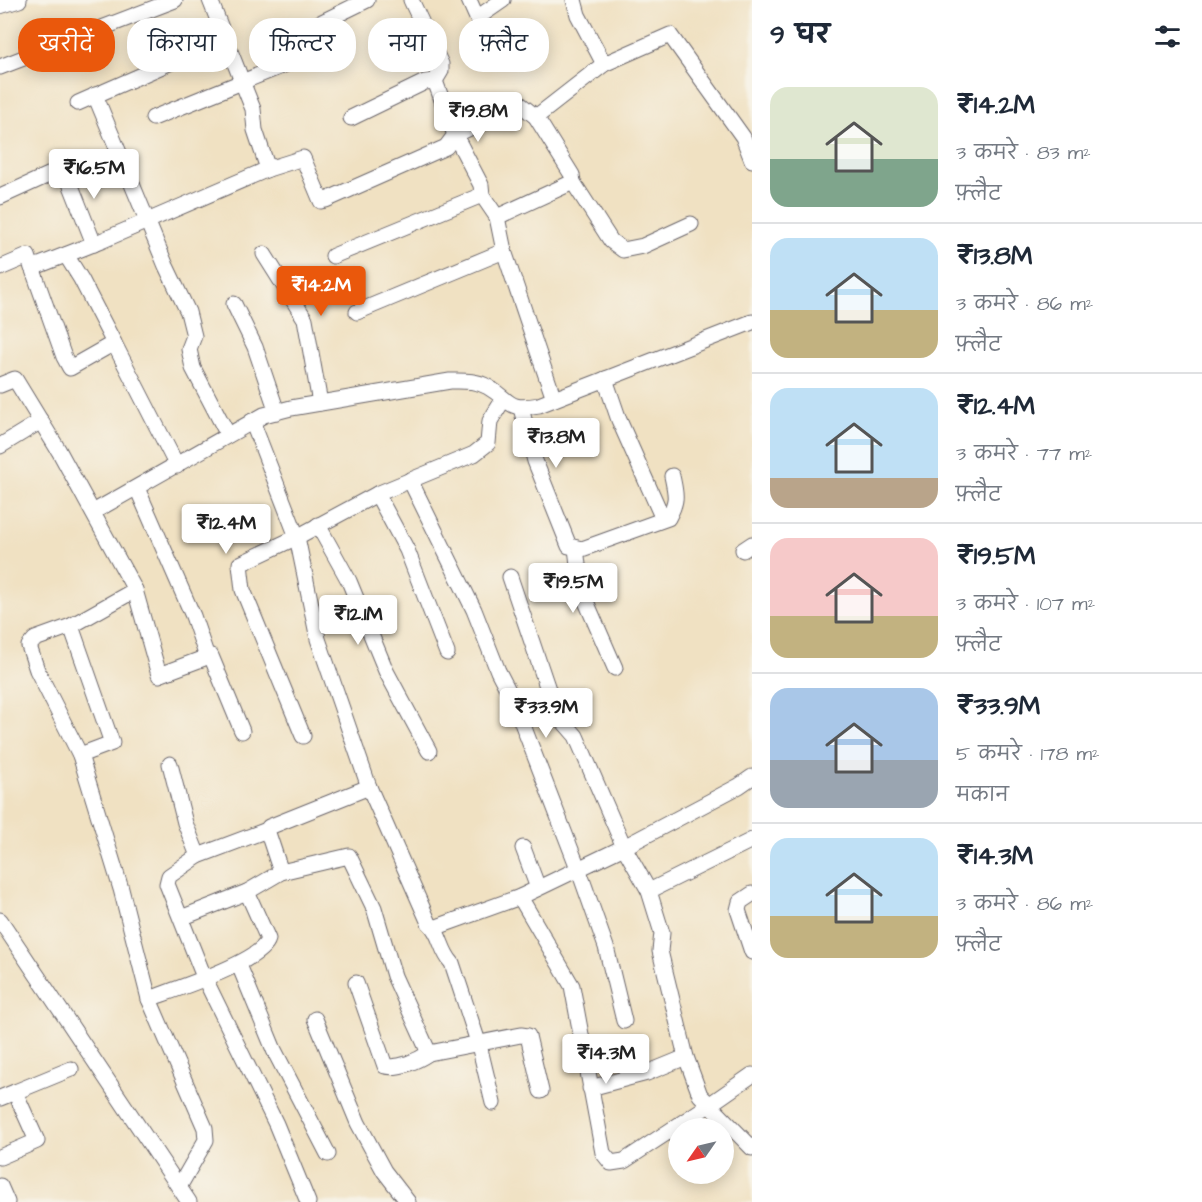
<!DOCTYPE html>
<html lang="hi">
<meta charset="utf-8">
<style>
:root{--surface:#fff;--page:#f2f2f3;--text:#1f2937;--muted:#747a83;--line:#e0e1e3;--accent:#ea580c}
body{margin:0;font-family:"Architects Daughter","Playpen Sans Deva",sans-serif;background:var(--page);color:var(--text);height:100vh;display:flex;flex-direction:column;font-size:22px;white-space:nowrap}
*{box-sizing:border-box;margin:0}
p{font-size:20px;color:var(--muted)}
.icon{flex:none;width:33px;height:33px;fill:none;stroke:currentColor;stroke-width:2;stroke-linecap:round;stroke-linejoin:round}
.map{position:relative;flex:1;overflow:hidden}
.panel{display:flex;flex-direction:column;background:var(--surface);width:450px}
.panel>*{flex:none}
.hud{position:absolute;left:18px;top:18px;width:570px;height:54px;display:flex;gap:12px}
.needle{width:39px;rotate:236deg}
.buttons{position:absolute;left:668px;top:1118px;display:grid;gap:12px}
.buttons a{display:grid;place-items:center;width:66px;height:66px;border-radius:50%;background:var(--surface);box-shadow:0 3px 15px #0003;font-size:30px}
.price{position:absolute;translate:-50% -51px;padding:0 14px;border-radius:6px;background:#fff;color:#222;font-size:20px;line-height:39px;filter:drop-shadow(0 2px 3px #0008)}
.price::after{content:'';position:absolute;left:50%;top:36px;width:18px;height:14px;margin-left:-9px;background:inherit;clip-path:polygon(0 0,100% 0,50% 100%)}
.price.selected{background:var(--accent);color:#fff}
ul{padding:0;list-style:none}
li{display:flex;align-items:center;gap:18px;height:150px;padding:0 18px}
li+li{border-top:2px solid var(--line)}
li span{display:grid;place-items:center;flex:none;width:168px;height:120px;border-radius:18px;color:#555}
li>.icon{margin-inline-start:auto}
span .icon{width:72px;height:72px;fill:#fffc;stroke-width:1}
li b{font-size:26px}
h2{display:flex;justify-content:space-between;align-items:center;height:72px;padding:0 18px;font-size:26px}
.pill{padding:0 21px;border-radius:24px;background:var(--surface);box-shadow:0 3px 15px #0003;font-size:21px;line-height:54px}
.pill.selected{background:var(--accent);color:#fff}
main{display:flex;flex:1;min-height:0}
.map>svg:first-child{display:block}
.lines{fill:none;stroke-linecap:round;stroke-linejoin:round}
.minor-casing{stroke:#6a656a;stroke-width:17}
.minor{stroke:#fff;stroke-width:15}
</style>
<main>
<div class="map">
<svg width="752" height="1202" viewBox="0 0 752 1202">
<rect width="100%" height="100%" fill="#f7f3e8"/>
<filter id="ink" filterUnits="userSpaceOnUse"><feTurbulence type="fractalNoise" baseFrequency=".0167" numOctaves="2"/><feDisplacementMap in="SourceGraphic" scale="12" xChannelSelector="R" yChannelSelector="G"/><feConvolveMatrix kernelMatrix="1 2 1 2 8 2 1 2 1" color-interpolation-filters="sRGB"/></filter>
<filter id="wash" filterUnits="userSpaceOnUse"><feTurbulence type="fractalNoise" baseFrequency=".008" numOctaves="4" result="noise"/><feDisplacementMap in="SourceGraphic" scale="24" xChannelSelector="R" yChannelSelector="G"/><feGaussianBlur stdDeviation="1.35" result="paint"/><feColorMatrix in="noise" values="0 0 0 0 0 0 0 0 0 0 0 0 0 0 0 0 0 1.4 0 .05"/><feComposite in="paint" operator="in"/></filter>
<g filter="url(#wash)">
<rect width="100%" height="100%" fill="#f0e1c2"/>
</g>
<g filter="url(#ink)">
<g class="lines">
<g class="minor-casing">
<g id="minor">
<polyline points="411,0 441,64 441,71 435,81"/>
<polyline points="469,0 477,18 503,0"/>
<polyline points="574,0 578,15 604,64"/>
<polyline points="0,6 19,0"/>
<polyline points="0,67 175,0"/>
<polyline points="435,81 455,135 481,185 482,195 497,217 504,251 554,399"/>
<polyline points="95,95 166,266 188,312 194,336 189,349 193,368 228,435"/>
<polyline points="78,103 183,57 224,38"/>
<polyline points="536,117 604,64 670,35 743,137 752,160"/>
<polyline points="153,118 321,50 318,24 367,0"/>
<polyline points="351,118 425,82 435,81"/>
<polyline points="64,168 94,244"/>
<polyline points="268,169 303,158 321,201 326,200 446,147 455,135 520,104 536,117 572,175 573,182 611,241 623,250 643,246 691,224"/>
<polyline points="0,197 77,162 102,160 120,155"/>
<polyline points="497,217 573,182"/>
<polyline points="264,254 305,319 320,403"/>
<polyline points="66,255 81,279 114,343"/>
<polyline points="333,256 482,195"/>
<polyline points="0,268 28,256 64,357 70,368 114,343 177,466"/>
<polyline points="32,268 101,241 268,169 255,130 253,109 247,94 210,0"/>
<polyline points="234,304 255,347 277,412"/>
<polyline points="357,312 504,251"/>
<polyline points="605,379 619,420 663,519"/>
<polyline points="0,385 15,379 59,451 135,590 159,675 207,657 193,616 137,488"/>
<path d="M521,408L535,461L569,546L582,549L668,518C678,500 676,495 672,476"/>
<path d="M252,421L297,537L318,639L369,787L429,923C441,933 440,950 452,963L479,1045L493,1103"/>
<polyline points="0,446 41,421"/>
<polyline points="410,480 474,610 498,671 514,702 578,868 606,947 624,1021"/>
<polyline points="377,494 407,550 447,653"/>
<path d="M93,512L264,415L291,408L450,381C463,381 476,380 488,387C512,401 506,411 539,405L752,322"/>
<polyline points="318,525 349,581 386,671 429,751"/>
<polyline points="576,548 581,590 615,668"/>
<polyline points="743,550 752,544"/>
<polyline points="510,577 556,713 576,736 624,847 649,891 662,933 660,951 686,1057 700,1095 752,1148"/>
<polyline points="135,590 71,626 35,639 29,646 37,670 80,755 121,889 149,999 205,1128 206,1140 179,1187"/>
<polyline points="71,626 112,743 80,755"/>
<polyline points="207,657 211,656 242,731"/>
<polyline points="303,736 243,590 240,564 297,537 377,494 474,454 488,443 490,421 503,400"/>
<polyline points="170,764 185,823 198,856 267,830 269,827 369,787"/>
<polyline points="267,830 281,872"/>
<polyline points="523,848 538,888"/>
<polyline points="198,856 169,876 167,884 204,977 276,1124 308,1202"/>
<polyline points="649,891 752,840"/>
<polyline points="752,894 740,902 738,910 752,952"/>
<polyline points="520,897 572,986 603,1153 611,1163 624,1161 709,1105 752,1075"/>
<polyline points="181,918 247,892 281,872 349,856 374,908 394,976 429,1053"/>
<polyline points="0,920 189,1202"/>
<polyline points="434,928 520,897 624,847 739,786 752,777"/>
<polyline points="239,965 274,1050 328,1154"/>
<path d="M356,983L385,1066C399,1069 417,1061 429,1053L521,1035L528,1036L541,1091"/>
<path d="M149,999C173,990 262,962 268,939L247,892"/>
<polyline points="315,1019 358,1123 384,1171 408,1202"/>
<polyline points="590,1088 647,1073 686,1057"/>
<polyline points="0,1098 15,1092"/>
<polyline points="0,1157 37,1141 15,1092 71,1069"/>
<polyline points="0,1186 7,1202"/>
</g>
</g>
<use href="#minor" class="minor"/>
</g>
</g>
</svg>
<div class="buttons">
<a><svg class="needle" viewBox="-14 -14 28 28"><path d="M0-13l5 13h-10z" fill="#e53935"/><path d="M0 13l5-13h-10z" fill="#747a83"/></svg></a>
</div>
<b class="price" style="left:478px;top:143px">₹19.8M</b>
<b class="price" style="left:94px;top:200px">₹16.5M</b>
<b class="price selected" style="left:321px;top:317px">₹14.2M</b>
<b class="price" style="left:556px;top:469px">₹13.8M</b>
<b class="price" style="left:226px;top:555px">₹12.4M</b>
<b class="price" style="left:573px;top:614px">₹19.5M</b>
<b class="price" style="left:358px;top:646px">₹12.1M</b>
<b class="price" style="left:546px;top:739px">₹33.9M</b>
<b class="price" style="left:606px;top:1085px">₹14.3M</b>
<div class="hud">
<a class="pill selected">खरीदें</a>
<a class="pill">किराया</a>
<a class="pill">फ़िल्टर</a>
<a class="pill">नया</a>
<a class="pill">फ़्लैट</a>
</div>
</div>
<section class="panel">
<h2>9 घर<svg class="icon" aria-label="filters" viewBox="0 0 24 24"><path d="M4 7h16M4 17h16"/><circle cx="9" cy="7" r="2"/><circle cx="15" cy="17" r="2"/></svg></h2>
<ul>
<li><span style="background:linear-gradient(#dfe7d0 60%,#7fa58c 0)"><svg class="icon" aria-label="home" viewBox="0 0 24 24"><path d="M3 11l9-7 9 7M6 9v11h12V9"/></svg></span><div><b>₹14.2M</b><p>3 कमरे · 83 m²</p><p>फ़्लैट</p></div></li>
<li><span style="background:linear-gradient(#bfe0f5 60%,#c2b280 0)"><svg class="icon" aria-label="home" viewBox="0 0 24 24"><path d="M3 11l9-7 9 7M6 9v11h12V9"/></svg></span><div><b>₹13.8M</b><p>3 कमरे · 86 m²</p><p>फ़्लैट</p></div></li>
<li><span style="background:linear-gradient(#bfe0f5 75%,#b9a48a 0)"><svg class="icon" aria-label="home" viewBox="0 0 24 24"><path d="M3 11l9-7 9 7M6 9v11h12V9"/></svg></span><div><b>₹12.4M</b><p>3 कमरे · 77 m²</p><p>फ़्लैट</p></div></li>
<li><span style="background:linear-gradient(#f6c9c9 65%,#c2b280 0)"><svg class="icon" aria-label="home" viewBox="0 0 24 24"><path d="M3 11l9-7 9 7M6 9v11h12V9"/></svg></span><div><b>₹19.5M</b><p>3 कमरे · 107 m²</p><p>फ़्लैट</p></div></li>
<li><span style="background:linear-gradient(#a9c7e8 60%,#9aa5b1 0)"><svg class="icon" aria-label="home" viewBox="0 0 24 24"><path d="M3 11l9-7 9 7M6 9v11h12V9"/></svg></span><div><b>₹33.9M</b><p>5 कमरे · 178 m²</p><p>मकान</p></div></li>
<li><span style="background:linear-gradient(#bfe0f5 65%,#c2b280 0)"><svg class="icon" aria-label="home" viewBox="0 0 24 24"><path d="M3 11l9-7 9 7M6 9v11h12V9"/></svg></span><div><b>₹14.3M</b><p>3 कमरे · 86 m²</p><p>फ़्लैट</p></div></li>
</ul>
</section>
</main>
